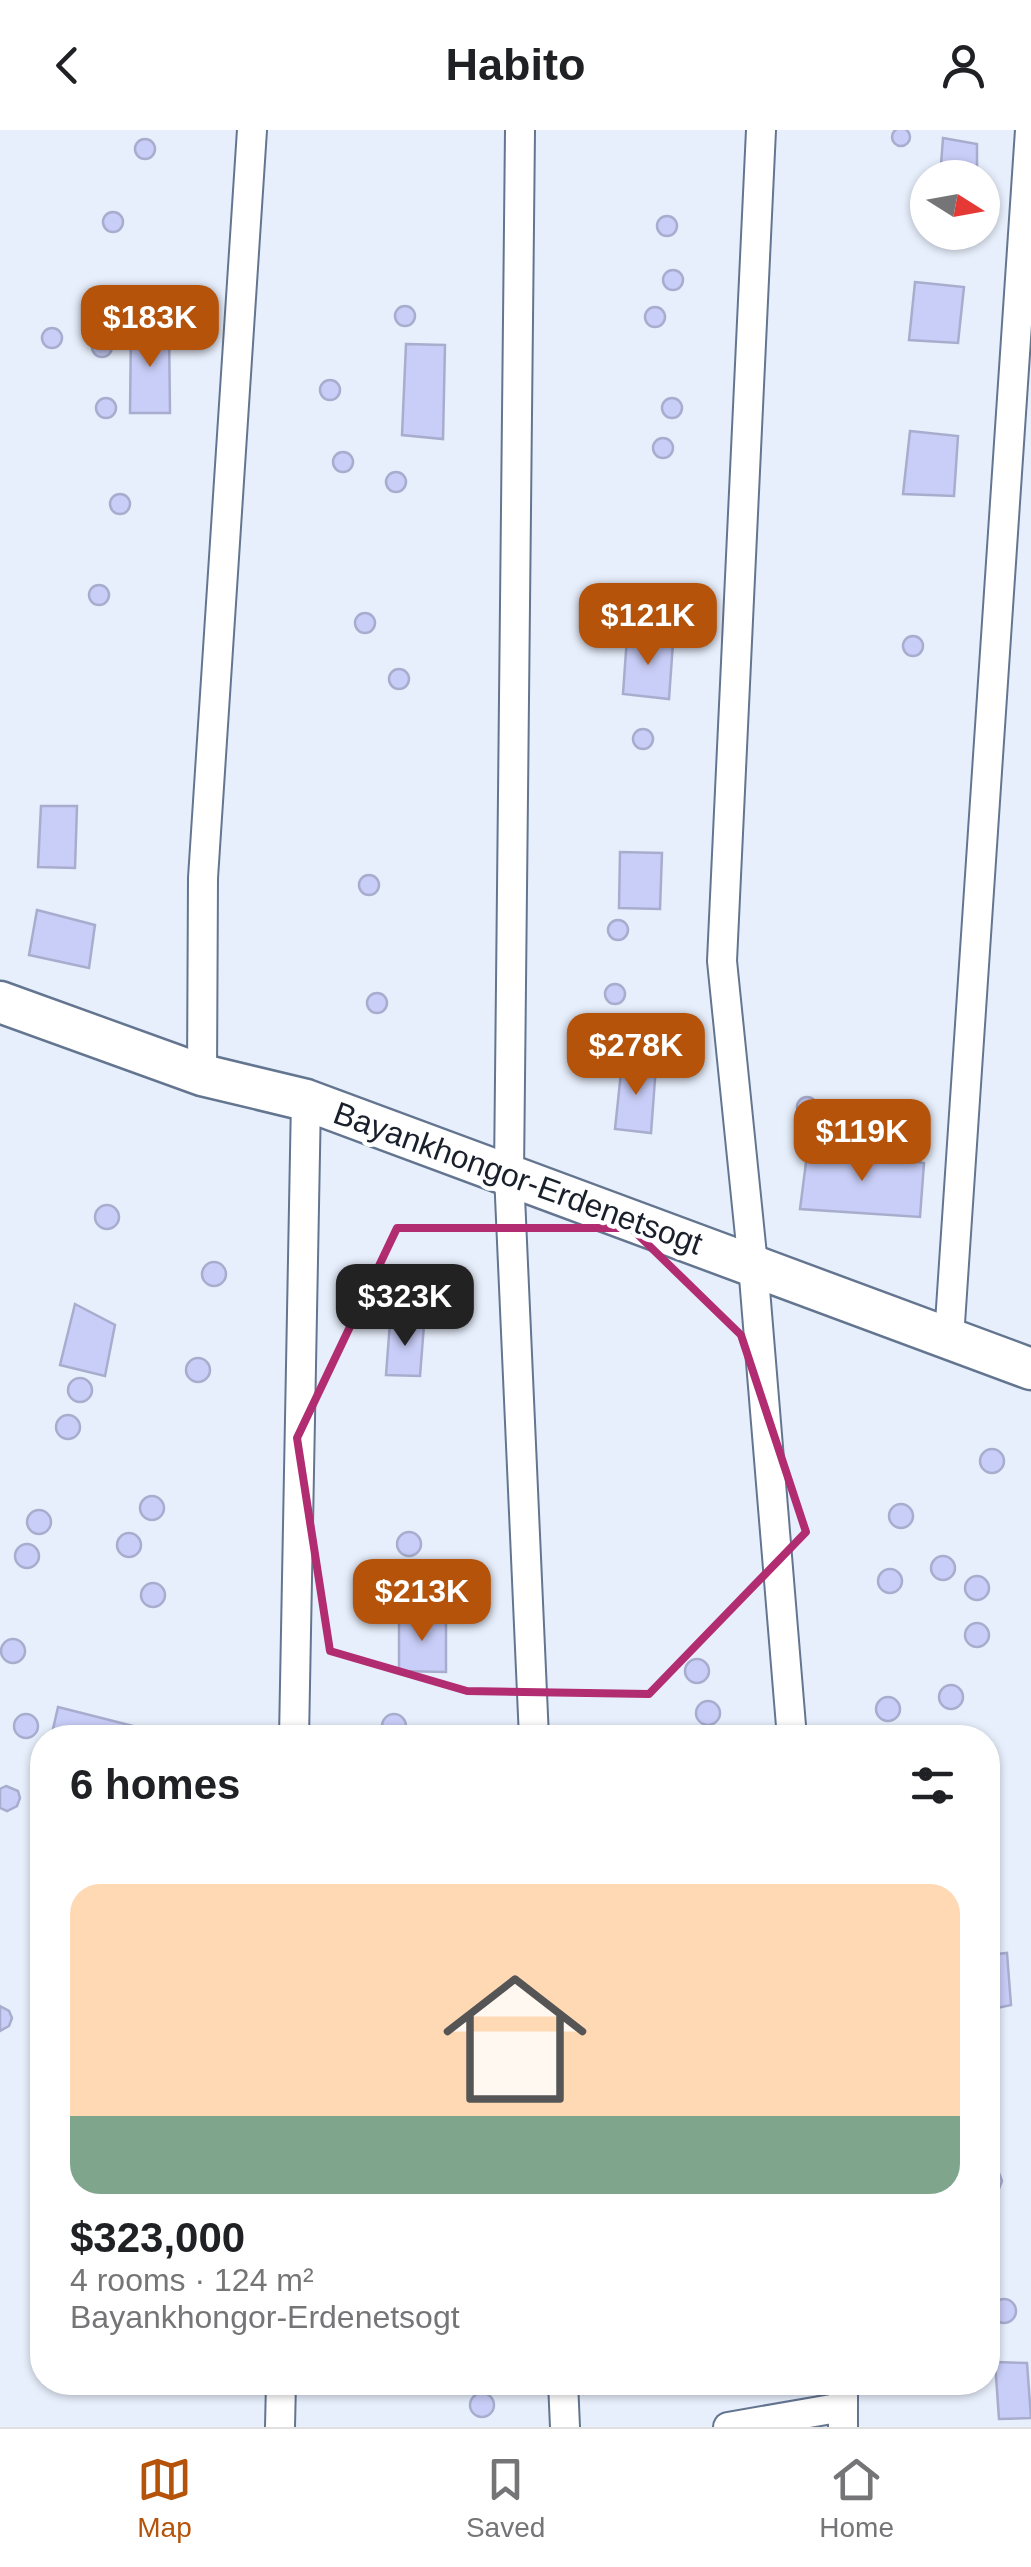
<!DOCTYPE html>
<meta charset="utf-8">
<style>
:root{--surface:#fff;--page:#f2f2f2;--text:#202124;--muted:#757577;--line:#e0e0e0;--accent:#b45309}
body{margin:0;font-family:Helvetica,sans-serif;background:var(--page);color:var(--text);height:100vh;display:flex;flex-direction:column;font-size:38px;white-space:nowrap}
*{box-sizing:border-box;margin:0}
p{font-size:32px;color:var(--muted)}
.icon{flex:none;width:55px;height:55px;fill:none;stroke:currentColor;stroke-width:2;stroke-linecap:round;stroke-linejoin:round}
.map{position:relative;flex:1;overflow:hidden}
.side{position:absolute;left:30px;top:1595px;width:970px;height:670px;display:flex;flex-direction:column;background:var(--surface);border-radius:40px;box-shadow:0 2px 8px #0004}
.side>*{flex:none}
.needle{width:65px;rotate:101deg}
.fabs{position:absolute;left:910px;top:30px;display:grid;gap:20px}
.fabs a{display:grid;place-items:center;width:90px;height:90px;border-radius:50%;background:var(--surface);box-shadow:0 2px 8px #0004;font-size:50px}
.price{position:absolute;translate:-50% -85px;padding:0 22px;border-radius:20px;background:var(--accent);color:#fff;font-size:32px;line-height:65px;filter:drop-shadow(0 2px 5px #0008)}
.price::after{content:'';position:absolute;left:50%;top:60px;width:30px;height:22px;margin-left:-15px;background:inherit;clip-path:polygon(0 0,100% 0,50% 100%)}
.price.on{background:#222;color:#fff}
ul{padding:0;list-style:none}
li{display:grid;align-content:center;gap:20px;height:530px;padding:0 40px}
li span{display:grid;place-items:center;height:310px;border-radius:30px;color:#555}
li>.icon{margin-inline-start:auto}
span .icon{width:180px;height:180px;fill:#fffc;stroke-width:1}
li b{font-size:42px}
h2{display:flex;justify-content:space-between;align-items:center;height:120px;padding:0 40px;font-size:42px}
header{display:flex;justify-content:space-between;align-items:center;height:130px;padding:0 40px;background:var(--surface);font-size:45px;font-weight:600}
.menu{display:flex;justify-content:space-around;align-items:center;height:140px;border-top:2px solid var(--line);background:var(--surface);font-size:28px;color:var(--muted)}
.menu a{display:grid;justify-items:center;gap:5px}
.menu .on{color:var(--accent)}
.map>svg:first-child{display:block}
.building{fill:#c9cef8;stroke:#a8adce;stroke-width:2.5}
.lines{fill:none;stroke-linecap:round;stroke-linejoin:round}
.street-casing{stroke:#647590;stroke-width:32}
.secondary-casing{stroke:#647590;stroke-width:45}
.street{stroke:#fff;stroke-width:28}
.secondary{stroke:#fff;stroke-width:40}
.marked{fill:none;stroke:#b22c71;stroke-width:8;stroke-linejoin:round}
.labels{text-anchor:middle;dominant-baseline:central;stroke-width:9;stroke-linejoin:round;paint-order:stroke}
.street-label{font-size:32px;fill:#191f2b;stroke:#fff}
</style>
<header><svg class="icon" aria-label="back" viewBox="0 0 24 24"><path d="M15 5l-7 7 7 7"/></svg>Habito<svg class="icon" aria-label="person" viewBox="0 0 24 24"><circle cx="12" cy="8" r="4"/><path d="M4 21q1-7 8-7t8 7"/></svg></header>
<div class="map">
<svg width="1031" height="2297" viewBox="0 0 1031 2297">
<rect width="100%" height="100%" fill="#e7effc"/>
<g class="building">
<circle cx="901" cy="7" r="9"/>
<polygon points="943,8 977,14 977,48 940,48"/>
<circle cx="145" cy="19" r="10"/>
<circle cx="113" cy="92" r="10"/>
<circle cx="667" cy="96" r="10"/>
<circle cx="673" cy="150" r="10"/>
<polygon points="915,152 964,157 958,213 909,210"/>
<circle cx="405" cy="186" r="10"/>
<circle cx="655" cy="187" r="10"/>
<polygon points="131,197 169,197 170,283 130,283"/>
<circle cx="52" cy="208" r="10"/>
<circle cx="102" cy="217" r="10"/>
<polygon points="406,214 445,215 443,309 402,305"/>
<circle cx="330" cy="260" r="10"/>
<circle cx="106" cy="278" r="10"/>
<circle cx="672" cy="278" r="10"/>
<polygon points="910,301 958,306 954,366 903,364"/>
<circle cx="663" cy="318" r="10"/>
<circle cx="343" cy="332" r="10"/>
<circle cx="396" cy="352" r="10"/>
<circle cx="120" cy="374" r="10"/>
<circle cx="99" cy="465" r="10"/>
<circle cx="365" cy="493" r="10"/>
<circle cx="913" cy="516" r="10"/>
<polygon points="627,507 673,513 669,569 623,564"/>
<circle cx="399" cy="549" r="10"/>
<circle cx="643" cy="609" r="10"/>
<polygon points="41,676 77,676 75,738 38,737"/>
<polygon points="620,722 662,723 660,779 619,778"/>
<circle cx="369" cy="755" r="10"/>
<polygon points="37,780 95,795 89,838 29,825"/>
<circle cx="618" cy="800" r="10"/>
<circle cx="615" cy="864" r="10"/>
<circle cx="377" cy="873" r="10"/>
<circle cx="614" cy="904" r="10"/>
<polygon points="622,933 656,936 651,1003 615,999"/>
<circle cx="807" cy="977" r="10"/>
<polygon points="808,1017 924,1033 920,1087 800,1079"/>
<circle cx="107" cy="1087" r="12"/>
<circle cx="214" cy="1144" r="12"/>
<polygon points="75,1174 115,1195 105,1246 60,1235"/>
<polygon points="390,1192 424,1195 420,1246 386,1245"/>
<circle cx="198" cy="1240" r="12"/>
<circle cx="80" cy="1260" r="12"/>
<circle cx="68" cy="1297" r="12"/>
<circle cx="992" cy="1331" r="12"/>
<circle cx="152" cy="1378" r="12"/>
<circle cx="901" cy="1386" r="12"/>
<circle cx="39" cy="1392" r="12"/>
<circle cx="409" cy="1414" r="12"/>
<circle cx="129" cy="1415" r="12"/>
<circle cx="27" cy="1426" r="12"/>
<circle cx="943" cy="1438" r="12"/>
<circle cx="890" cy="1451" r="12"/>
<circle cx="977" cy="1458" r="12"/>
<circle cx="153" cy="1465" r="12"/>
<polygon points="399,1485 446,1489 446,1542 399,1541"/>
<circle cx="977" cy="1505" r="12"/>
<circle cx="13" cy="1521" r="12"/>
<circle cx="697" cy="1541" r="12"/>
<circle cx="951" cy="1567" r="12"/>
<circle cx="888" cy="1579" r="12"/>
<circle cx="708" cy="1583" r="12"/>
<polygon points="58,1577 133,1596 131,1608 51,1608"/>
<circle cx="26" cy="1596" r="12"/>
<circle cx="394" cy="1596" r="12"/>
<polygon points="6,1656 18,1661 20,1668 17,1676 7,1681 0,1678 0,1659"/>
<polygon points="1007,1823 1011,1875 988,1880 988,1825"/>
<polygon points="0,1876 9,1881 12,1888 9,1896 0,1901"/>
<polygon points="988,2039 999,2043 1002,2051 999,2059 992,2063 988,2064"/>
<polygon points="988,2093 993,2097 996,2104 993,2112 988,2116"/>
<circle cx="1004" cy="2181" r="12"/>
<polygon points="995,2232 1027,2233 1031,2288 999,2289"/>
<polygon points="637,2252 661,2252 655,2262 648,2263 641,2260"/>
<circle cx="482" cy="2275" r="12"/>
</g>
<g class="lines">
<g class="street-casing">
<g id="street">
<polyline points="520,0 509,1044 534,1608"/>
<polyline points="761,0 722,831 753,1135 792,1608"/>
<polyline points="202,945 203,748 252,0"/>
<polyline points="949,1208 1030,0"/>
<polyline points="294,1608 306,970"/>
<polyline points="563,2252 565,2297"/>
<polyline points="280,2297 281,2252"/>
<polyline points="728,2297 843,2277"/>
<polyline points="843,2297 843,2252"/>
</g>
</g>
<g class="secondary-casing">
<polyline id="secondary" points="0,872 202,945 306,970 1031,1239"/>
</g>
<use href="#street" class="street"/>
<use href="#secondary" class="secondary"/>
</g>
<path class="marked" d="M397,1098H631L741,1205L806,1402L649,1564L467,1561L330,1521L297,1308Z"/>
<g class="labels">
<g class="street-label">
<text transform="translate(518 1048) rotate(20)">Bayankhongor-Erdenetsogt</text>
</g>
</g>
</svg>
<div class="fabs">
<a><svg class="needle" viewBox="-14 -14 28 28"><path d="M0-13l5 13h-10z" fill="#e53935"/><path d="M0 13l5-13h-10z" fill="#757577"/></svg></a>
</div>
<b class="price" style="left:150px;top:240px">$183K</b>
<b class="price" style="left:648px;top:538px">$121K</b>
<b class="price" style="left:636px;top:968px">$278K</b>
<b class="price" style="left:862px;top:1054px">$119K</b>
<b class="price on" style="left:405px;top:1219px">$323K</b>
<b class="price" style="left:422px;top:1514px">$213K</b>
<section class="side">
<h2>6 homes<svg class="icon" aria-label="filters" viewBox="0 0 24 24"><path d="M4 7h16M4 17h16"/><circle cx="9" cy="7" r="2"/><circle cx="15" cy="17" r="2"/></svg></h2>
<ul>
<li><span style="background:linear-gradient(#ffd9b3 75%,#7fa58c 0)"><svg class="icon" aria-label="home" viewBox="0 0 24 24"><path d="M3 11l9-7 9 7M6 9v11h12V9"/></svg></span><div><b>$323,000</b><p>4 rooms · 124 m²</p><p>Bayankhongor-Erdenetsogt</p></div></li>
</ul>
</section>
</div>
<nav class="menu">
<a class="on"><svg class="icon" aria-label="map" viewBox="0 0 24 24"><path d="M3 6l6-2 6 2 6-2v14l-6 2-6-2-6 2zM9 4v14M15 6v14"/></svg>Map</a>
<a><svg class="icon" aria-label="saved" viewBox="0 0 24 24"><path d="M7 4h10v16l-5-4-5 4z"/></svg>Saved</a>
<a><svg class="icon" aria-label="home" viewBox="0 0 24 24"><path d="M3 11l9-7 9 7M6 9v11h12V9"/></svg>Home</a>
</nav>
